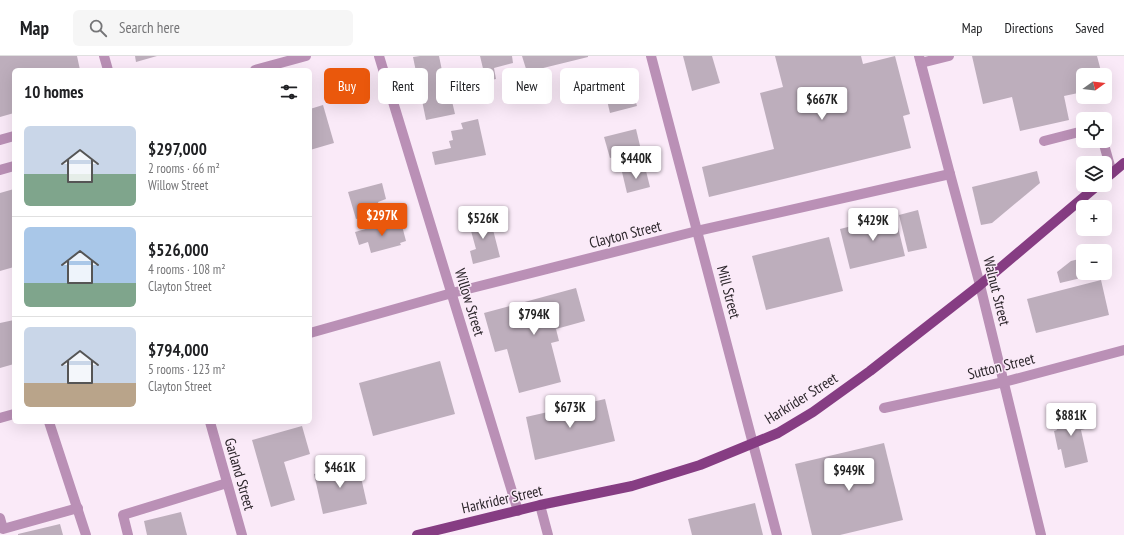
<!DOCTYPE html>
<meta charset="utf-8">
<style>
:root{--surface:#fff;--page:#f6f6f6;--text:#202124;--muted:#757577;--line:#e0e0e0;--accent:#ea580c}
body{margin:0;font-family:"PT Sans Narrow",sans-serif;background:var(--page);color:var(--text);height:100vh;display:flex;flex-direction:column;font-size:15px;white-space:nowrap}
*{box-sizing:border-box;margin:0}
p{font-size:13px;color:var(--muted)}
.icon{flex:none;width:22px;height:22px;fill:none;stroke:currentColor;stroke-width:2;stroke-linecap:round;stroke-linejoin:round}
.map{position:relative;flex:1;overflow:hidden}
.side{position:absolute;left:12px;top:12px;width:300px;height:356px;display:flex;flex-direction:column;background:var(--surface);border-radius:6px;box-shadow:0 4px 16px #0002}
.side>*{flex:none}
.hud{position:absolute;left:324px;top:12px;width:380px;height:36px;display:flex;gap:8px}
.needle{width:26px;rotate:75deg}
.buttons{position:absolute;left:1076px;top:12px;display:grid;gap:8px}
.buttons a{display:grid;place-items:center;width:36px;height:36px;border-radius:6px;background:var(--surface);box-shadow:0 4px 16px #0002;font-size:20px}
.price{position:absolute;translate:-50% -34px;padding:0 9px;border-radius:4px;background:#fff;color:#222;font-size:13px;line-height:26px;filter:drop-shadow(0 1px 2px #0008)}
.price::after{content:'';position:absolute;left:50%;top:24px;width:12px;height:9px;margin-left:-6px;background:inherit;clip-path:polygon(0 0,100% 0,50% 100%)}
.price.active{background:var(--accent);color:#fff}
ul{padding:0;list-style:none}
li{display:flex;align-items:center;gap:12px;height:100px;padding:0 12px}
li+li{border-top:1px solid var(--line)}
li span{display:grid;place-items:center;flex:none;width:112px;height:80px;border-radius:6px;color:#555}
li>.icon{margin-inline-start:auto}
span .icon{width:48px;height:48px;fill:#fffc;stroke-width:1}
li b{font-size:17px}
h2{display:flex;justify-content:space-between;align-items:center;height:48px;padding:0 12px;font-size:17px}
.pill{padding:0 14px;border-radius:6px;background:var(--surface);box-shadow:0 4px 16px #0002;font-size:14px;line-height:36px}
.pill.active{background:var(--accent);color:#fff}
header{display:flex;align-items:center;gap:24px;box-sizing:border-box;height:56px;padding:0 20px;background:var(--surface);border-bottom:1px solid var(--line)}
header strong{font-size:19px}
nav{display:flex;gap:22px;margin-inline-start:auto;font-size:14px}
.search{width:280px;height:36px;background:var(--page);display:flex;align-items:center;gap:10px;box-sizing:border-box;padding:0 14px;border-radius:6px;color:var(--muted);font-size:15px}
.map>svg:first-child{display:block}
.building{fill:#bdaebc}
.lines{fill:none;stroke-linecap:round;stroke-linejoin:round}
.minor{stroke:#ba90b6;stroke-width:10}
.major{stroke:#863d83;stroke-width:10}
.labels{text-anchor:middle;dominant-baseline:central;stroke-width:3;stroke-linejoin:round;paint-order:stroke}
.street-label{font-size:15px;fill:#2c262b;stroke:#faeaf8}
</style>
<header>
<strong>Map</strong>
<div class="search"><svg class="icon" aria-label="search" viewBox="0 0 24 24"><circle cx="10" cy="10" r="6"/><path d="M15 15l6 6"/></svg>Search here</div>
<nav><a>Map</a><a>Directions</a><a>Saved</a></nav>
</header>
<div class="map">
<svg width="1124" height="479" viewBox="0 0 1124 479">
<rect width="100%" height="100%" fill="#faeaf8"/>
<g class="building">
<polygon points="0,0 77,0 80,14 14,14 14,57 0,61"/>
<polygon points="135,0 157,0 136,6"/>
<polygon points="420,0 439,0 445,29 448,28 455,58 426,64 413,1"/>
<polygon points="480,0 512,0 513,7 494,12 496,23 486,25"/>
<polygon points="522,0 588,0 588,1 527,16"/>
<polygon points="683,0 712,0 720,27 692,35"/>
<polygon points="775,0 861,0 863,8 895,0 910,58 903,60 911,92 709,141 702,111 774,93 760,37 783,31"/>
<polygon points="972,0 1097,0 1102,19 1083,19 1083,36 1064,40 1069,64 1020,75 1012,41 983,48"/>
<polygon points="631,29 637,50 610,57 605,36"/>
<polygon points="323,49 334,87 310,94 310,53"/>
<polygon points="478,63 486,99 435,109 432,96 451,92 449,85 453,84 451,75 463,73 461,67"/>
<polygon points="636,73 641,94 610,102 604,81"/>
<polygon points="645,111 650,131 627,137 622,116"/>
<polygon points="1037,115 1040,127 992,167 981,169 972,131"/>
<polygon points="382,127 386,143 378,146 381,156 356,163 348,136"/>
<polygon points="14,133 14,211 0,215 0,137"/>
<polygon points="918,154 927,192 908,196 899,159"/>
<polygon points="489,158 500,201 473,208 470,195 476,193 468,164"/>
<polygon points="895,159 905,200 850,213 840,173"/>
<polygon points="394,165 395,168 401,166 406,185 400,187 401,189 371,197 368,186 359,189 355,176"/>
<polygon points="829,181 843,235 766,254 752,200"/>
<polygon points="1103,189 1105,195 1085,195 1084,194"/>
<polygon points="1105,199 1110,215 1105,216"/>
<polygon points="1083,202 1083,217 1098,218 1060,227 1057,216 1071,205"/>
<polygon points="1101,224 1109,259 1036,277 1027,243"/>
<polygon points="576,232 585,265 556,273 559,285 551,287 561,326 519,337 507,293 495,296 484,257"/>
<polygon points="14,264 14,308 0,312 0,267"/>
<polygon points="440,305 455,358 373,380 359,327"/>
<polygon points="605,343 615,385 535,404 526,361"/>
<polygon points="1076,353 1077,359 1086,357 1089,372 1081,374 1088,406 1065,412 1061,393 1058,394 1054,375 1057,374 1053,358"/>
<polygon points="302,370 310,398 284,406 295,444 271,451 252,384"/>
<polygon points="884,387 903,464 840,479 812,479 795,408"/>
<polygon points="358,408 367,448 323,458 314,418"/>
<polygon points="755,447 763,479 692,479 688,463"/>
<polygon points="181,456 187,479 147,479 144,465"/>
<polygon points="60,468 63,479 18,479 18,478"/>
</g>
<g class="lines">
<g class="minor">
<polyline points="104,0 108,14"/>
<polyline points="379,0 518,455"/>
<polyline points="651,0 777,479"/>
<polyline points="919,0 950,118 980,229 1041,479"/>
<polyline points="921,7 949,0"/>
<polyline points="255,14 306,0"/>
<polyline points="0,84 14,80"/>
<polyline points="1044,85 1083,75"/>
<polyline points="1103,85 1112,117"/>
<polyline points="0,114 14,110"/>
<polyline points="310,277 452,237 697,175 950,118"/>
<polyline points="884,352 1004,326 1124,294"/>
<polyline points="0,362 14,358"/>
<polyline points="49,366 86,479"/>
<polyline points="210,366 242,479"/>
<polyline points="540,449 548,479"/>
<polyline points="0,462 3,473 78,452"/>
<polyline points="128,479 123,459 227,427"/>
</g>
<g class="major">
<polyline points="1105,123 1124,107"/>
<polyline points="417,479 540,449 632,430 700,409 778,377 813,356 870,315 980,229 1098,129"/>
</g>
</g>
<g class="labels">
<g class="street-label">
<text transform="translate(625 178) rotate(-14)">Clayton Street</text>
<text transform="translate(997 235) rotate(76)">Walnut Street</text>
<text transform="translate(729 236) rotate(75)">Mill Street</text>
<text transform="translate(470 246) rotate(73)">Willow Street</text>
<text transform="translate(1001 310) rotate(-14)">Sutton Street</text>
<text transform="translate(801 342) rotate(-32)">Harkrider Street</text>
<text transform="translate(240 418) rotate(74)">Garland Street</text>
<text transform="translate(502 443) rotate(-13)">Harkrider Street</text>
</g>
</g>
</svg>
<div class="buttons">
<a><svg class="needle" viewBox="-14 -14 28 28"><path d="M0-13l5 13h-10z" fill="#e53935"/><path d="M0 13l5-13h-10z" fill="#757577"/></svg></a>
<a><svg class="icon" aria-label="locate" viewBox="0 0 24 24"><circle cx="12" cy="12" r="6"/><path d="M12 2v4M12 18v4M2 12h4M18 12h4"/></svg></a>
<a><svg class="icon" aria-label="layers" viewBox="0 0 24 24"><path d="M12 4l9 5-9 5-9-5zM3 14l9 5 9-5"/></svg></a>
<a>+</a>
<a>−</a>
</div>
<b class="price" style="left:822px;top:65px">$667K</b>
<b class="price" style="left:636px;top:124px">$440K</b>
<b class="price active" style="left:382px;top:181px">$297K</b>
<b class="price" style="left:483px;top:184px">$526K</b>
<b class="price" style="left:873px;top:186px">$429K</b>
<b class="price" style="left:534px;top:280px">$794K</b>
<b class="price" style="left:570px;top:373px">$673K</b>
<b class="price" style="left:1071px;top:381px">$881K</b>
<b class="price" style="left:340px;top:433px">$461K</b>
<b class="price" style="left:849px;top:436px">$949K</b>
<div class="hud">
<a class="pill active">Buy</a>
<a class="pill">Rent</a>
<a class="pill">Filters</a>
<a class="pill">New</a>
<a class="pill">Apartment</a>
</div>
<section class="side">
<h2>10 homes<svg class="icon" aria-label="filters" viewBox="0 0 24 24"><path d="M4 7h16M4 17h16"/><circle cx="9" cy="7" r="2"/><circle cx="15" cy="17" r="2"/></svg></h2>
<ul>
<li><span style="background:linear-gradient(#c9d6e8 60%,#7fa58c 0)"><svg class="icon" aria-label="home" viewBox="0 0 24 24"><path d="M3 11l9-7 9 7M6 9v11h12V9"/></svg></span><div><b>$297,000</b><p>2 rooms · 66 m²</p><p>Willow Street</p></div></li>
<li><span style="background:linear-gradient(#a9c7e8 70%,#7fa58c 0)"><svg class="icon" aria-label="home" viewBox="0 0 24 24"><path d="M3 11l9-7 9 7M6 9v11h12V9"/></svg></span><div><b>$526,000</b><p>4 rooms · 108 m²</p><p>Clayton Street</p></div></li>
<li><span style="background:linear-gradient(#c9d6e8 70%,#b9a48a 0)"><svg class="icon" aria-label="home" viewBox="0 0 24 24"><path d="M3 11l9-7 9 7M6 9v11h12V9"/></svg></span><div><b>$794,000</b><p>5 rooms · 123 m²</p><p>Clayton Street</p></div></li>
</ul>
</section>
</div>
